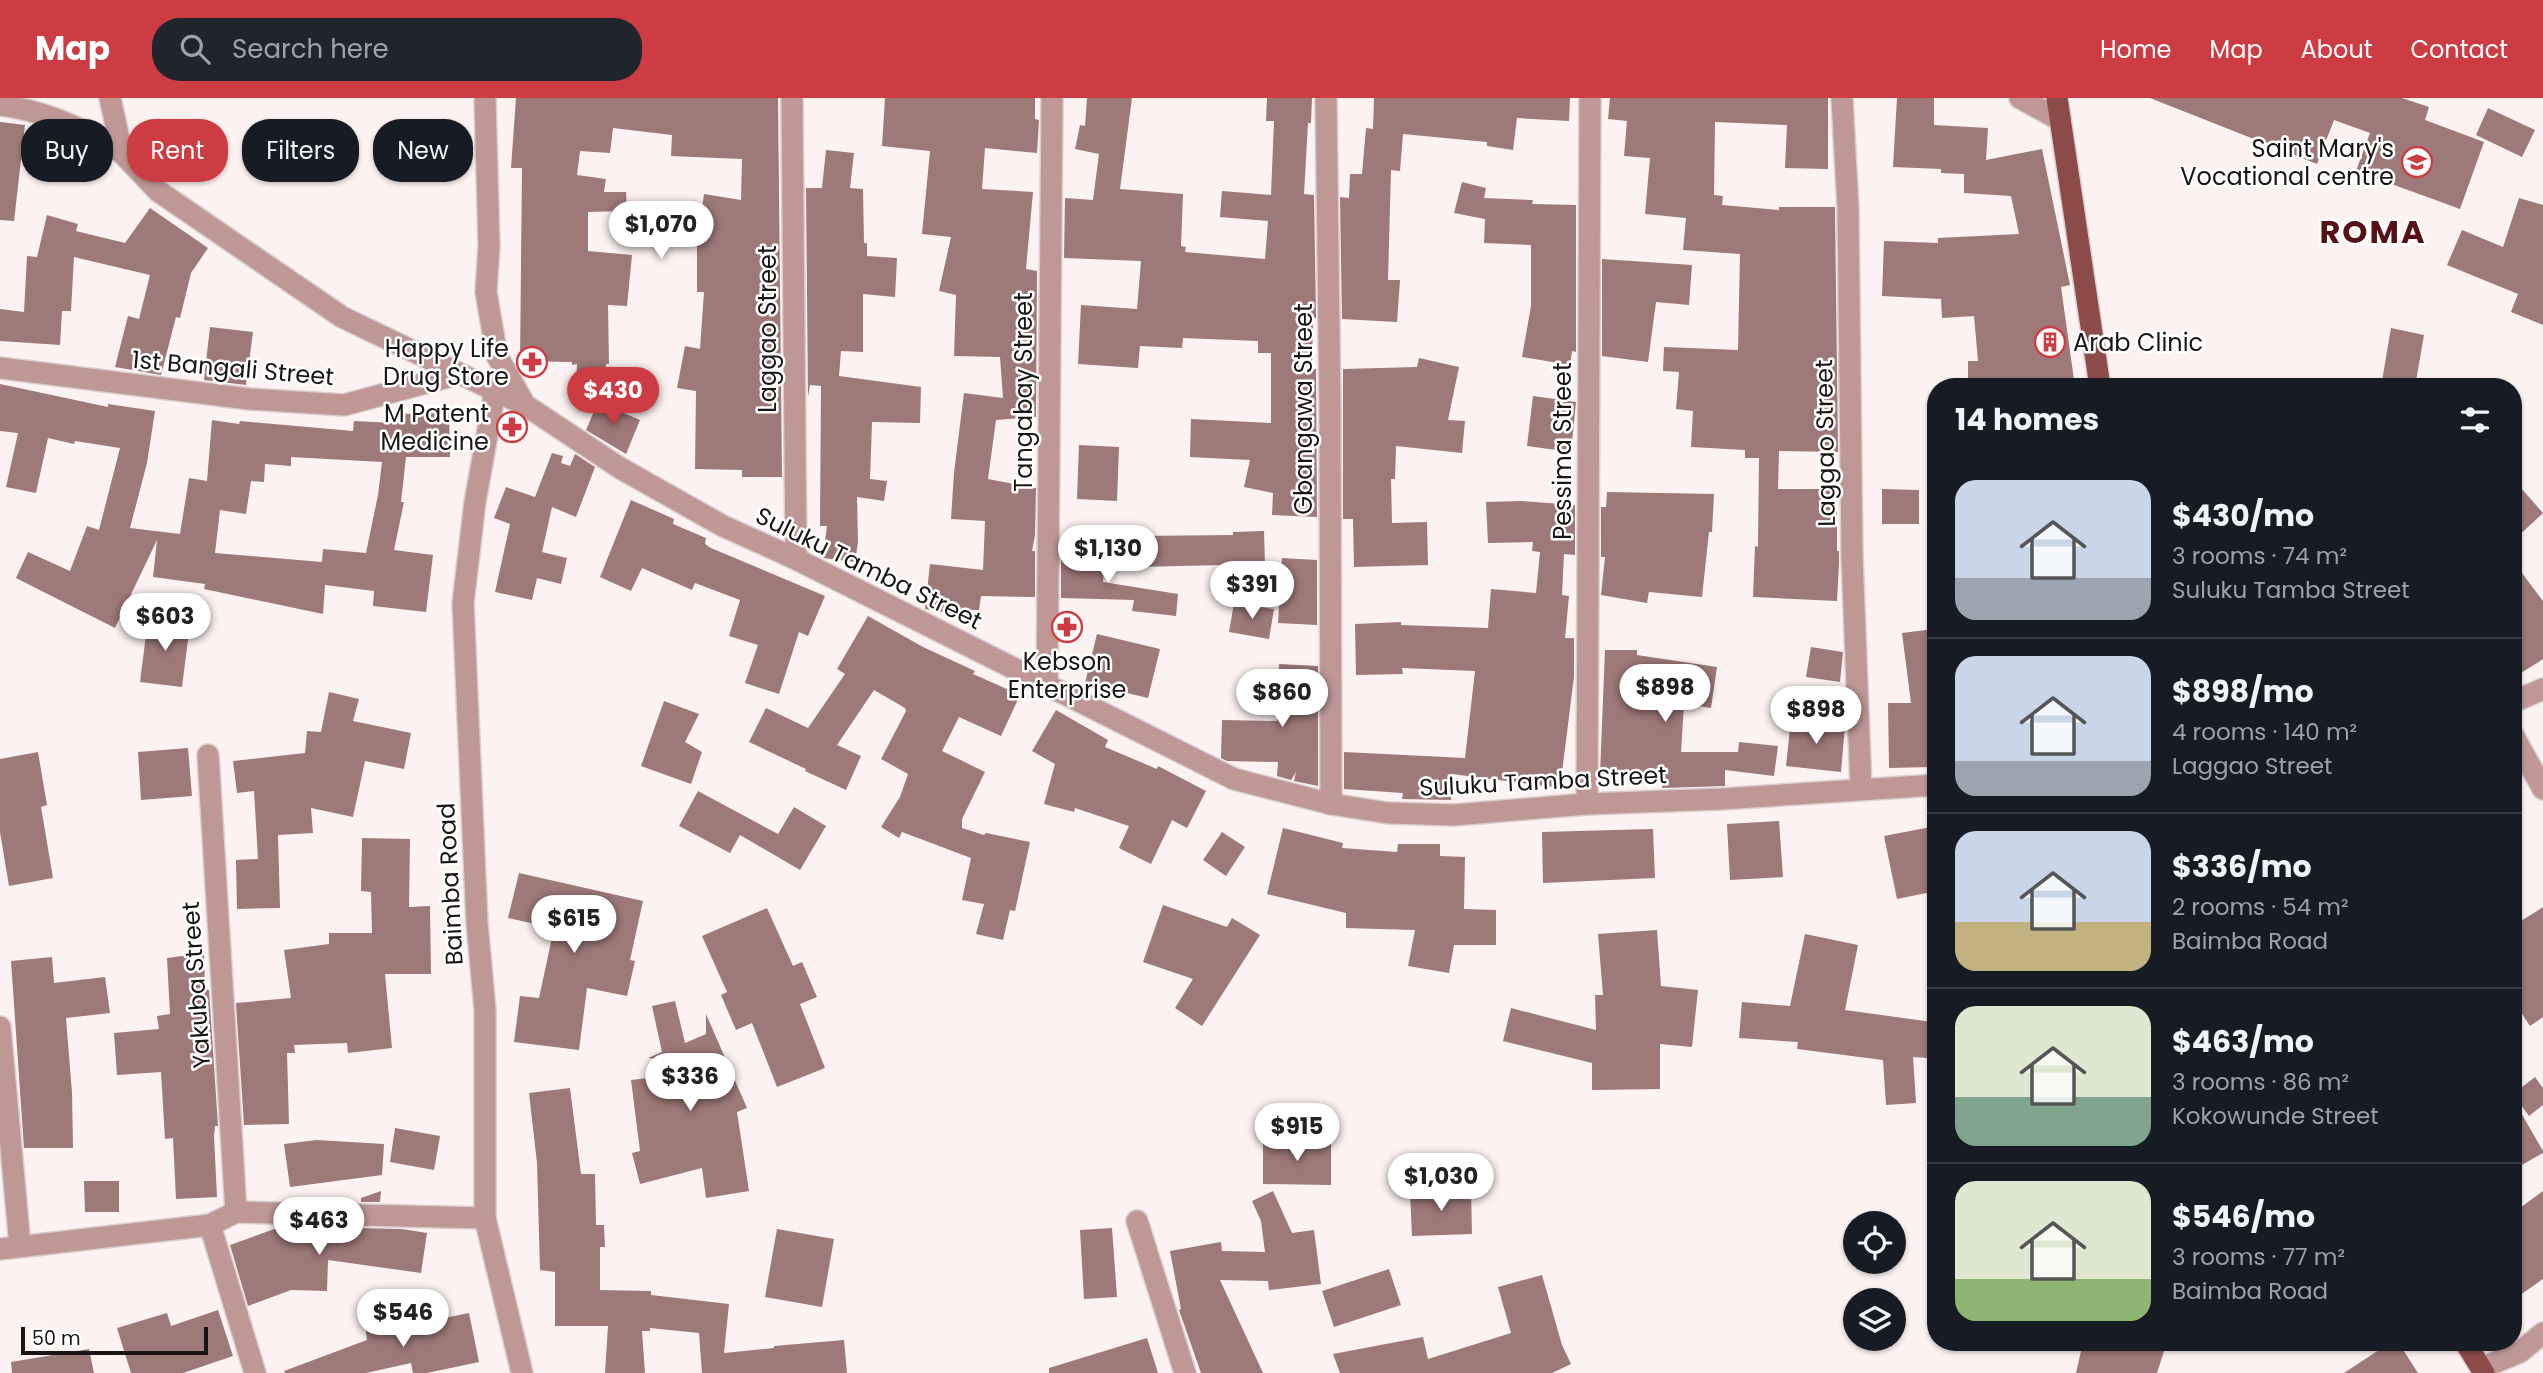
<!DOCTYPE html>
<meta charset="utf-8">
<style>
:root{--surface:#171b24;--page:#20242c;--text:#f1f3f6;--muted:#9ea1a6;--line:#363941;--accent:#cc3c42}
body{margin:0;font-family:Poppins,sans-serif;background:var(--page);color:var(--text);height:100vh;display:flex;flex-direction:column;font-size:26px;white-space:nowrap}
*{box-sizing:border-box;margin:0}
p{font-size:23px;color:var(--muted)}
.icon{flex:none;width:38px;height:38px;fill:none;stroke:currentColor;stroke-width:2;stroke-linecap:round;stroke-linejoin:round}
.map{position:relative;flex:1;overflow:hidden}
.details{position:absolute;left:1927px;top:280px;width:595px;height:973px;display:flex;flex-direction:column;background:var(--surface);border-radius:28px;box-shadow:0 2px 5px #0004}
.details>*{flex:none}
.banner{position:absolute;left:21px;top:21px;width:665px;height:63px;display:flex;gap:14px}
.buttons{position:absolute;left:1843px;top:1113px;display:grid;gap:14px}
.buttons a{display:grid;place-items:center;width:63px;height:63px;border-radius:50%;background:var(--surface);box-shadow:0 2px 5px #0004;font-size:35px}
.scale{position:absolute;left:21px;bottom:18px;width:187px;box-sizing:border-box;padding-left:7px;border:4px solid #191515;border-top:0;font-size:19px;line-height:24px;white-space:nowrap;color:#191515;-webkit-text-stroke:5px #fff;paint-order:stroke}
.price{position:absolute;translate:-50% -60px;padding:0 16px;border-radius:24px;background:#fff;color:#222;font-size:23px;line-height:46px;filter:drop-shadow(0 2px 4px #0008)}
.price::after{content:'';position:absolute;left:50%;top:42px;width:21px;height:16px;margin-left:-10px;background:inherit;clip-path:polygon(0 0,100% 0,50% 100%)}
.price.active{background:var(--accent);color:#fff}
ul{padding:0;list-style:none}
li{display:flex;align-items:center;gap:21px;height:175px;padding:0 28px}
li+li{border-top:2px solid var(--line)}
li span{display:grid;place-items:center;flex:none;width:196px;height:140px;border-radius:21px;color:#555}
li>.icon{margin-inline-start:auto}
span .icon{width:84px;height:84px;fill:#fffc;stroke-width:1}
li b{font-size:30px}
h2{display:flex;justify-content:space-between;align-items:center;height:84px;padding:0 28px;font-size:30px}
.tag{padding:0 24px;border-radius:28px;background:var(--surface);box-shadow:0 2px 5px #0004;font-size:24px;line-height:63px}
.tag.active{background:var(--accent);color:#fff}
header{display:flex;align-items:center;gap:42px;box-sizing:border-box;height:98px;padding:0 35px;background:var(--accent);color:#fff}
header strong{font-size:33px}
nav{display:flex;gap:38px;margin-inline-start:auto;font-size:24px}
.search{width:490px;height:63px;background:var(--page);display:flex;align-items:center;gap:18px;box-sizing:border-box;padding:0 24px;border-radius:28px;color:var(--muted);font-size:26px}
.map>svg:first-child{display:block}
.building{fill:#9d7977;fill-rule:evenodd}
.lines{fill:none;stroke-linecap:round;stroke-linejoin:round}
.minor-casing{stroke:#d9cfcf;stroke-width:24}
.major-casing{stroke:#d9cfcf;stroke-width:24}
.minor{stroke:#bf9896;stroke-width:21}
.major{stroke:#8c4b48;stroke-width:21}
.labels{text-anchor:middle;dominant-baseline:central;stroke-width:5;stroke-linejoin:round;paint-order:stroke}
.poi-label{font-size:24px;fill:#191515;stroke:#fff;text-anchor:end}
.street-label{font-size:24px;fill:#191515;stroke:#fff}
.district-label{font-size:32px;font-weight:bold;letter-spacing:2px;fill:#561115;stroke:#fff}
</style>
<header>
<strong>Map</strong>
<div class="search"><svg class="icon" aria-label="search" viewBox="0 0 24 24"><circle cx="10" cy="10" r="6"/><path d="M15 15l6 6"/></svg>Search here</div>
<nav><a>Home</a><a>Map</a><a>About</a><a>Contact</a></nav>
</header>
<div class="map">
<svg width="2543" height="1275" viewBox="0 0 2543 1275">
<rect width="100%" height="100%" fill="#fdf2f2"/>
<g class="building">
<polygon points="516,0 778,0 782,379 742,379 742,372 695,371 696,293 677,290 685,248 700,251 704,194 697,194 697,144 704,96 741,102 742,61 671,58 672,37 613,30 610,55 580,53 577,77 606,81 604,94 626,94 627,113 588,114 588,153 632,157 627,208 608,207 609,266 606,266 604,304 575,302 577,266 572,267 572,264 520,263 522,70 511,70"/>
<polygon points="885,0 1035,0 1035,21 1039,22 1037,55 985,50 982,91 1033,94 1026,171 1037,173 1036,319 996,322 988,381 1036,390 1035,437 1032,453 1035,453 1035,499 981,498 979,512 960,512 959,517 925,511 930,466 983,472 985,423 951,421 954,375 964,295 1003,300 1000,259 954,258 956,197 939,193 951,139 922,136 930,53 882,48"/>
<polygon points="1087,0 1132,0 1120,91 1183,96 1181,148 1186,149 1185,154 1265,161 1268,123 1220,119 1222,93 1271,97 1274,23 1266,23 1267,0 1312,0 1311,25 1308,25 1304,96 1314,97 1316,220 1313,220 1312,271 1316,271 1317,419 1272,417 1273,395 1244,389 1250,362 1190,359 1191,321 1271,325 1271,255 1258,255 1258,243 1183,240 1182,250 1140,248 1138,270 1078,266 1081,207 1137,211 1141,163 1064,160 1065,100 1093,102 1099,56 1075,51 1080,27 1085,28"/>
<polygon points="1374,0 1570,0 1569,23 1517,20 1513,52 1487,48 1487,44 1403,36 1400,73 1391,72 1388,182 1400,182 1397,224 1342,221 1340,99 1349,100 1350,76 1362,76 1366,30 1373,31"/>
<polygon points="1610,0 1828,0 1828,71 1785,70 1787,27 1715,24 1714,97 1723,98 1722,107 1779,112 1779,109 1835,109 1838,354 1779,353 1778,391 1837,391 1837,453 1839,453 1839,466 1837,503 1753,499 1755,448 1758,449 1759,360 1745,360 1745,352 1691,349 1693,313 1676,311 1679,274 1663,273 1664,249 1738,252 1740,156 1683,152 1686,120 1645,116 1650,60 1624,58 1627,23 1608,21"/>
<polygon points="1897,0 1934,0 1934,27 1988,30 1986,62 2042,51 2070,187 2061,189 2075,289 1968,289 1968,263 1978,263 1974,218 1942,220 1941,201 1882,198 1884,143 1938,145 1938,140 2019,136 2011,98 1964,95 1964,76 1941,75 1941,71 1893,69"/>
<polygon points="2150,0 2402,0 2429,9 2425,22 2484,44 2460,111 2356,73 2370,35 2334,22 2317,66"/>
<polygon points="2488,10 2535,32 2522,59 2476,37"/>
<polygon points="0,24 25,27 14,123 0,122"/>
<polygon points="826,52 854,55 850,90 863,91 864,145 867,145 867,158 897,160 895,199 863,196 863,254 841,253 839,278 921,289 920,325 872,324 870,381 887,383 884,403 857,399 858,444 855,464 823,460 827,428 820,428 821,288 810,287 808,299 806,90 822,90"/>
<polygon points="1462,84 1486,90 1484,100 1533,102 1532,106 1576,107 1576,254 1572,253 1570,267 1522,259 1531,208 1531,147 1484,145 1485,121 1454,115"/>
<polygon points="2519,100 2543,107 2543,227 2511,214 2518,196 2447,167 2462,132 2503,149"/>
<polygon points="150,110 208,150 191,175 180,220 176,219 161,277 115,269 128,218 139,221 150,177 74,159 71,213 62,213 60,247 0,243 0,211 24,214 27,158 37,159 47,117 78,126 76,133 125,145"/>
<polygon points="1602,161 1692,167 1689,207 1656,204 1648,264 1602,258"/>
<polygon points="210,229 253,234 246,287 204,282"/>
<polygon points="2391,230 2424,237 2415,289 2381,289"/>
<polygon points="1419,260 1459,269 1448,322 1465,323 1462,355 1396,348 1395,381 1391,381 1392,425 1427,424 1428,467 1354,469 1353,421 1343,421 1343,271 1417,269"/>
<path d="M0,286L108,309V306L155,313L147,365L130,430L180,436L189,380L207,383L212,322L239,326L240,323L353,333L354,323L393,325V316L449,315L450,359H406L401,404H404L394,452L433,457L426,514L373,508L374,493L325,487L323,516L204,491L205,486L153,479L157,442L115,530L16,480L28,454L70,473L87,428L99,432L120,350L75,343L74,346L48,340L36,395L6,389L18,335L0,333ZM291,359L382,364L378,397L366,455L323,451L322,464L215,455L220,412L246,416L251,383L264,384L265,366L291,368Z"/>
<polygon points="1533,298 1576,304 1571,354 1527,348"/>
<polygon points="598,304 640,322 626,356 586,332"/>
<polygon points="1079,347 1119,349 1117,403 1077,401"/>
<polygon points="552,355 563,358 561,365 570,368 575,356 595,369 576,419 552,409 542,454 567,460 561,486 537,480 532,502 495,494 510,426 494,420 506,389 535,399"/>
<polygon points="2513,381 2543,415 2513,443"/>
<polygon points="1882,391 1919,392 1919,426 1882,426"/>
<polygon points="1607,394 1714,396 1712,434 1709,434 1702,499 1649,494 1647,505 1601,497 1605,459 1601,459 1601,409 1606,409"/>
<polygon points="631,402 674,421 673,426 706,440 705,446 711,450 825,498 808,538 799,534 779,596 745,585 758,547 729,538 740,502 695,485 692,492 642,470 631,493 600,479"/>
<polygon points="1521,403 1575,407 1575,457 1564,456 1562,497 1569,498 1565,540 1574,540 1574,579 1560,690 1452,676 1451,702 1402,701 1403,695 1344,691 1344,654 1465,660 1475,573 1402,570 1403,576 1356,577 1355,526 1401,524 1401,527 1488,530 1491,491 1536,495 1540,454 1532,453 1533,444 1488,445 1486,404"/>
<polygon points="1264,433 1265,466 1138,469 1137,438 1233,437 1233,434"/>
<polygon points="1061,453 1105,455 1103,484 1178,496 1176,518 1132,513 1134,502 1061,500"/>
<polygon points="1282,460 1317,462 1317,527 1278,525"/>
<polygon points="2513,463 2543,503 2543,561 2513,580"/>
<polygon points="1234,505 1274,511 1269,541 1229,534"/>
<polygon points="868,518 923,549 975,573 973,576 1020,597 1001,638 959,619 942,653 985,674 962,721 962,730 984,737 986,735 1030,744 1015,813 1010,812 1003,842 976,836 984,806 962,802 971,760 902,734 899,740 881,729 900,699 908,676 881,661 906,613 905,610 874,592 837,647 861,658 846,692 805,673 806,671 749,644 766,610 808,630 845,576 837,571"/>
<polygon points="148,521 190,526 182,589 140,584"/>
<polygon points="1934,531 1936,575 1929,576 1931,669 1889,670 1888,605 1911,605 1902,535"/>
<polygon points="1097,536 1160,551 1148,600 1085,585"/>
<polygon points="1811,549 1843,554 1840,584 1806,579"/>
<polygon points="1605,552 1637,552 1637,557 1717,569 1711,610 1684,606 1681,654 1738,654 1739,644 1778,648 1774,678 1725,672 1725,688 1662,690 1662,679 1600,676"/>
<polygon points="1279,566 1318,568 1318,688 1294,683 1296,674 1291,682 1277,678 1278,664 1227,663 1221,660 1222,622 1277,623"/>
<polygon points="329,594 359,601 353,623 411,635 404,671 365,663 353,719 311,710 313,735 278,737 280,810 237,811 236,762 258,761 254,693 237,695 233,663 305,655 307,633 321,634"/>
<polygon points="664,603 699,616 685,644 702,654 691,686 641,668"/>
<polygon points="1056,612 1108,642 1105,649 1157,671 1158,668 1206,693 1187,730 1172,722 1151,766 1119,750 1129,728 1075,710 1074,714 1044,706 1055,666 1032,653"/>
<polygon points="1791,621 1845,627 1841,674 1786,668"/>
<polygon points="188,650 192,698 141,702 138,654"/>
<polygon points="38,654 47,707 41,709 53,780 9,788 0,734 0,661"/>
<polygon points="698,693 778,736 794,709 826,728 800,772 740,737 730,755 679,728"/>
<polygon points="1779,723 1783,779 1730,782 1727,726"/>
<polygon points="1936,728 1936,793 1897,801 1884,738"/>
<polygon points="1283,730 1343,745 1342,750 1397,754 1398,746 1440,746 1440,758 1465,759 1464,811 1496,812 1496,847 1454,847 1449,875 1408,868 1415,832 1346,830 1346,815 1267,796"/>
<polygon points="1653,731 1655,780 1543,785 1542,734"/>
<polygon points="1222,734 1245,749 1226,778 1203,762"/>
<polygon points="362,740 410,741 409,809 430,808 431,876 385,876 392,950 348,955 347,945 294,947 295,955 287,955 289,1026 244,1027 236,905 291,900 284,852 329,846 329,835 372,835 371,794 361,793"/>
<polygon points="519,775 643,803 630,862 635,863 627,898 587,890 579,952 514,944 520,898 539,900 554,830 508,820"/>
<polygon points="1163,807 1227,829 1232,820 1260,837 1202,928 1175,910 1193,881 1143,864"/>
<polygon points="2543,809 2543,919 2530,928 2513,902 2513,828"/>
<polygon points="767,810 793,868 802,864 817,899 800,906 825,970 777,989 752,925 736,932 721,897 727,894 702,838"/>
<polygon points="1657,832 1661,888 1698,892 1692,949 1660,946 1660,991 1592,992 1592,965 1503,943 1511,910 1596,932 1595,897 1603,897 1598,836"/>
<polygon points="1805,836 1858,847 1845,912 1932,924 1927,960 1913,959 1916,1005 1886,1007 1883,962 1797,951 1798,944 1739,940 1742,904 1790,908"/>
<polygon points="204,855 205,891 209,892 218,1028 215,1028 214,1038 217,1099 176,1101 173,1040 165,1041 161,974 117,977 114,935 159,931 157,918 170,916 167,860"/>
<polygon points="52,859 54,885 105,879 110,915 66,920 72,995 73,1050 24,1050 11,863"/>
<polygon points="675,903 685,945 706,936 706,916 747,1010 737,1014 749,1093 706,1100 702,1070 640,1086 632,1055 640,1053 631,982 706,973 706,967 648,960 662,954 652,908"/>
<polygon points="2535,979 2543,990 2543,1007 2529,1018 2513,996"/>
<polygon points="570,990 581,1076 595,1076 596,1127 604,1127 605,1149 600,1149 600,1192 651,1193 651,1197 729,1206 724,1255 774,1250 774,1248 844,1242 847,1275 702,1275 699,1235 650,1230 650,1233 642,1233 645,1275 605,1275 608,1228 555,1228 555,1174 540,1172 537,1065 529,995"/>
<polygon points="2513,1001 2543,1053 2543,1055 2513,1072"/>
<polygon points="395,1030 440,1038 434,1072 390,1064"/>
<polygon points="317,1042 384,1046 382,1077 290,1089 284,1046"/>
<polygon points="1263,1044 1331,1044 1331,1087 1263,1086"/>
<polygon points="84,1083 119,1083 119,1114 85,1114"/>
<polygon points="1471,1092 1472,1136 1412,1138 1410,1093"/>
<polygon points="381,1093 380,1104 361,1104 361,1100"/>
<polygon points="1273,1093 1292,1135 1314,1132 1321,1186 1269,1192 1268,1183 1220,1182 1263,1275 1201,1275 1179,1212 1181,1211 1170,1153 1221,1144 1222,1153 1265,1154 1261,1123 1252,1103"/>
<polygon points="2543,1093 2543,1181 2513,1202 2513,1115"/>
<polygon points="280,1129 356,1135 357,1130 402,1131 427,1135 421,1175 328,1162 327,1193 291,1192 248,1208 230,1147"/>
<polygon points="1112,1130 1117,1199 1084,1201 1080,1132"/>
<polygon points="777,1131 834,1141 822,1209 765,1199"/>
<polygon points="1389,1171 1401,1207 1334,1229 1322,1193"/>
<polygon points="1542,1177 1562,1247 1571,1266 1552,1275 1340,1275 1333,1256 1423,1239 1428,1261 1511,1235 1498,1189"/>
<polygon points="218,1212 233,1258 183,1275 131,1275 117,1230 167,1215 171,1228"/>
<polygon points="469,1215 479,1264 427,1275 413,1275 411,1265 366,1275 285,1275 284,1273 367,1242 365,1227 389,1222 391,1231"/>
<polygon points="1147,1240 1158,1275 1049,1275 1049,1270"/>
<polygon points="2083,1244 2167,1244 2157,1275 2076,1275"/>
<polygon points="2391,1244 2398,1244 2418,1275 2344,1275"/>
<polygon points="89,1251 94,1275 12,1275 11,1264"/>
</g>
<g class="lines">
<g class="minor-casing">
<g id="minor">
<polyline points="110,0 122,55 158,93 342,219 525,307 620,370 723,428 796,461 1234,681 1331,706 1388,715 1454,717 1587,706 1721,701 1936,687"/>
<polyline points="485,0 489,148 486,194 497,258 525,307"/>
<polyline points="792,0 796,461"/>
<polyline points="1326,0 1330,309 1331,706"/>
<polyline points="1842,0 1848,110 1852,458 1861,690"/>
<polyline points="2020,0 2060,22"/>
<path d="M0,7C45,13 84,30 122,55"/>
<polyline points="0,270 249,301 344,307 459,276"/>
<polyline points="495,293 475,404 463,505 477,825 485,912 485,1120 522,1275"/>
<polyline points="1047,588 1052,0"/>
<polyline points="2513,604 2543,591"/>
<polyline points="2513,637 2543,691"/>
<polyline points="208,657 236,1114"/>
<polyline points="1587,706 1590,0"/>
<polyline points="0,929 20,1148"/>
<polyline points="1137,1123 1185,1275"/>
<polyline points="210,1127 255,1275"/>
<polyline points="0,1151 210,1127 236,1114 485,1120"/>
<polyline points="2482,1270 2520,1254 2543,1235"/>
</g>
</g>
<g class="major-casing">
<g id="major">
<polyline points="2057,0 2100,289"/>
<polyline points="2465,1244 2484,1275"/>
</g>
</g>
<use href="#minor" class="minor"/>
<use href="#major" class="major"/>
</g>
<defs>
<g id="school-ring" transform="scale(1.575)"><circle r="9.5" fill="#fff" stroke="#cc3c42" stroke-width="1.5"/><path d="M0-5L7-2L0 1L-7-2ZM-4 1L0 2.5L4 1V4Q0 6-4 4Z" fill="#cc3c42"/></g>
<g id="building-ring" transform="scale(1.575)"><circle r="9.5" fill="#fff" stroke="#cc3c42" stroke-width="1.5"/><path d="M-4-6H4V6H1V3H-1V6H-4ZM-2.5-4.3h1.7v1.8h-1.7ZM.8-4.3h1.7v1.8H.8ZM-2.5-1h1.7V.8h-1.7ZM.8-1h1.7V.8H.8Z" fill="#cc3c42"/></g>
<g id="pharmacy-ring" transform="scale(1.575)"><circle r="9.5" fill="#fff" stroke="#cc3c42" stroke-width="1.5"/><path d="M-2-6h4v4h4v4h-4v4h-4v-4h-4v-4h4Z" fill="#cc3c42"/></g>
</defs>
<g fill-rule="evenodd">
<use href="#school-ring" x="2417" y="64"/>
<use href="#building-ring" x="2050" y="244"/>
<use href="#pharmacy-ring" x="532" y="264"/>
<use href="#pharmacy-ring" x="512" y="329"/>
<use href="#pharmacy-ring" x="1067" y="529"/>
</g>
<g class="labels">
<g class="poi-label">
<text x="2394" y="50">Saint Mary's<tspan x="2394" dy="28">Vocational centre</tspan></text>
<text x="2073" y="244" text-anchor="start">Arab Clinic</text>
<text x="509" y="250">Happy Life<tspan x="509" dy="28">Drug Store</tspan></text>
<text x="489" y="315">M Patent<tspan x="489" dy="28">Medicine</tspan></text>
<text x="1067" y="563" text-anchor="middle">Kebson<tspan x="1067" dy="28">Enterprise</tspan></text>
</g>
<g class="street-label">
<text transform="translate(767 231) rotate(-90)">Laggao Street</text>
<text transform="translate(233 270) rotate(5)">1st Bangali Street</text>
<text transform="translate(1023 294) rotate(-90)">Tangabay Street</text>
<text transform="translate(1303 311) rotate(-90)">Gbangawa Street</text>
<text transform="translate(1825 345) rotate(-91)">Laggao Street</text>
<text transform="translate(1562 353) rotate(-90)">Pessima Street</text>
<text transform="translate(869 470) rotate(26)">Suluku Tamba Street</text>
<text transform="translate(1543 683) rotate(-3)">Suluku Tamba Street</text>
<text transform="translate(450 786) rotate(-93)">Baimba Road</text>
<text transform="translate(196 887) rotate(-94)">Yakuba Street</text>
</g>
<g class="district-label">
<text x="2373" y="133">ROMA</text>
</g>
</g>
</svg>
<div class="buttons">
<a><svg class="icon" aria-label="locate" viewBox="0 0 24 24"><circle cx="12" cy="12" r="6"/><path d="M12 2v4M12 18v4M2 12h4M18 12h4"/></svg></a>
<a><svg class="icon" aria-label="layers" viewBox="0 0 24 24"><path d="M12 4l9 5-9 5-9-5zM3 14l9 5 9-5"/></svg></a>
</div>
<div class="scale">50 m</div>
<b class="price" style="left:661px;top:163px">$1,070</b>
<b class="price active" style="left:613px;top:329px">$430</b>
<b class="price" style="left:1108px;top:487px">$1,130</b>
<b class="price" style="left:1252px;top:523px">$391</b>
<b class="price" style="left:165px;top:555px">$603</b>
<b class="price" style="left:1665px;top:626px">$898</b>
<b class="price" style="left:1282px;top:631px">$860</b>
<b class="price" style="left:1816px;top:648px">$898</b>
<b class="price" style="left:574px;top:857px">$615</b>
<b class="price" style="left:690px;top:1015px">$336</b>
<b class="price" style="left:1297px;top:1065px">$915</b>
<b class="price" style="left:1441px;top:1115px">$1,030</b>
<b class="price" style="left:319px;top:1159px">$463</b>
<b class="price" style="left:403px;top:1251px">$546</b>
<div class="banner">
<a class="tag">Buy</a>
<a class="tag active">Rent</a>
<a class="tag">Filters</a>
<a class="tag">New</a>
</div>
<section class="details">
<h2>14 homes<svg class="icon" aria-label="filters" viewBox="0 0 24 24"><path d="M4 7h16M4 17h16"/><circle cx="9" cy="7" r="2"/><circle cx="15" cy="17" r="2"/></svg></h2>
<ul>
<li><span style="background:linear-gradient(#c9d6e8 70%,#9aa5b1 0)"><svg class="icon" aria-label="home" viewBox="0 0 24 24"><path d="M3 11l9-7 9 7M6 9v11h12V9"/></svg></span><div><b>$430/mo</b><p>3 rooms · 74 m²</p><p>Suluku Tamba Street</p></div></li>
<li><span style="background:linear-gradient(#c9d6e8 75%,#9aa5b1 0)"><svg class="icon" aria-label="home" viewBox="0 0 24 24"><path d="M3 11l9-7 9 7M6 9v11h12V9"/></svg></span><div><b>$898/mo</b><p>4 rooms · 140 m²</p><p>Laggao Street</p></div></li>
<li><span style="background:linear-gradient(#c9d6e8 65%,#c2b280 0)"><svg class="icon" aria-label="home" viewBox="0 0 24 24"><path d="M3 11l9-7 9 7M6 9v11h12V9"/></svg></span><div><b>$336/mo</b><p>2 rooms · 54 m²</p><p>Baimba Road</p></div></li>
<li><span style="background:linear-gradient(#dfe7d0 65%,#7fa58c 0)"><svg class="icon" aria-label="home" viewBox="0 0 24 24"><path d="M3 11l9-7 9 7M6 9v11h12V9"/></svg></span><div><b>$463/mo</b><p>3 rooms · 86 m²</p><p>Kokowunde Street</p></div></li>
<li><span style="background:linear-gradient(#dfe7d0 70%,#8fb573 0)"><svg class="icon" aria-label="home" viewBox="0 0 24 24"><path d="M3 11l9-7 9 7M6 9v11h12V9"/></svg></span><div><b>$546/mo</b><p>3 rooms · 77 m²</p><p>Baimba Road</p></div></li>
</ul>
</section>
</div>
